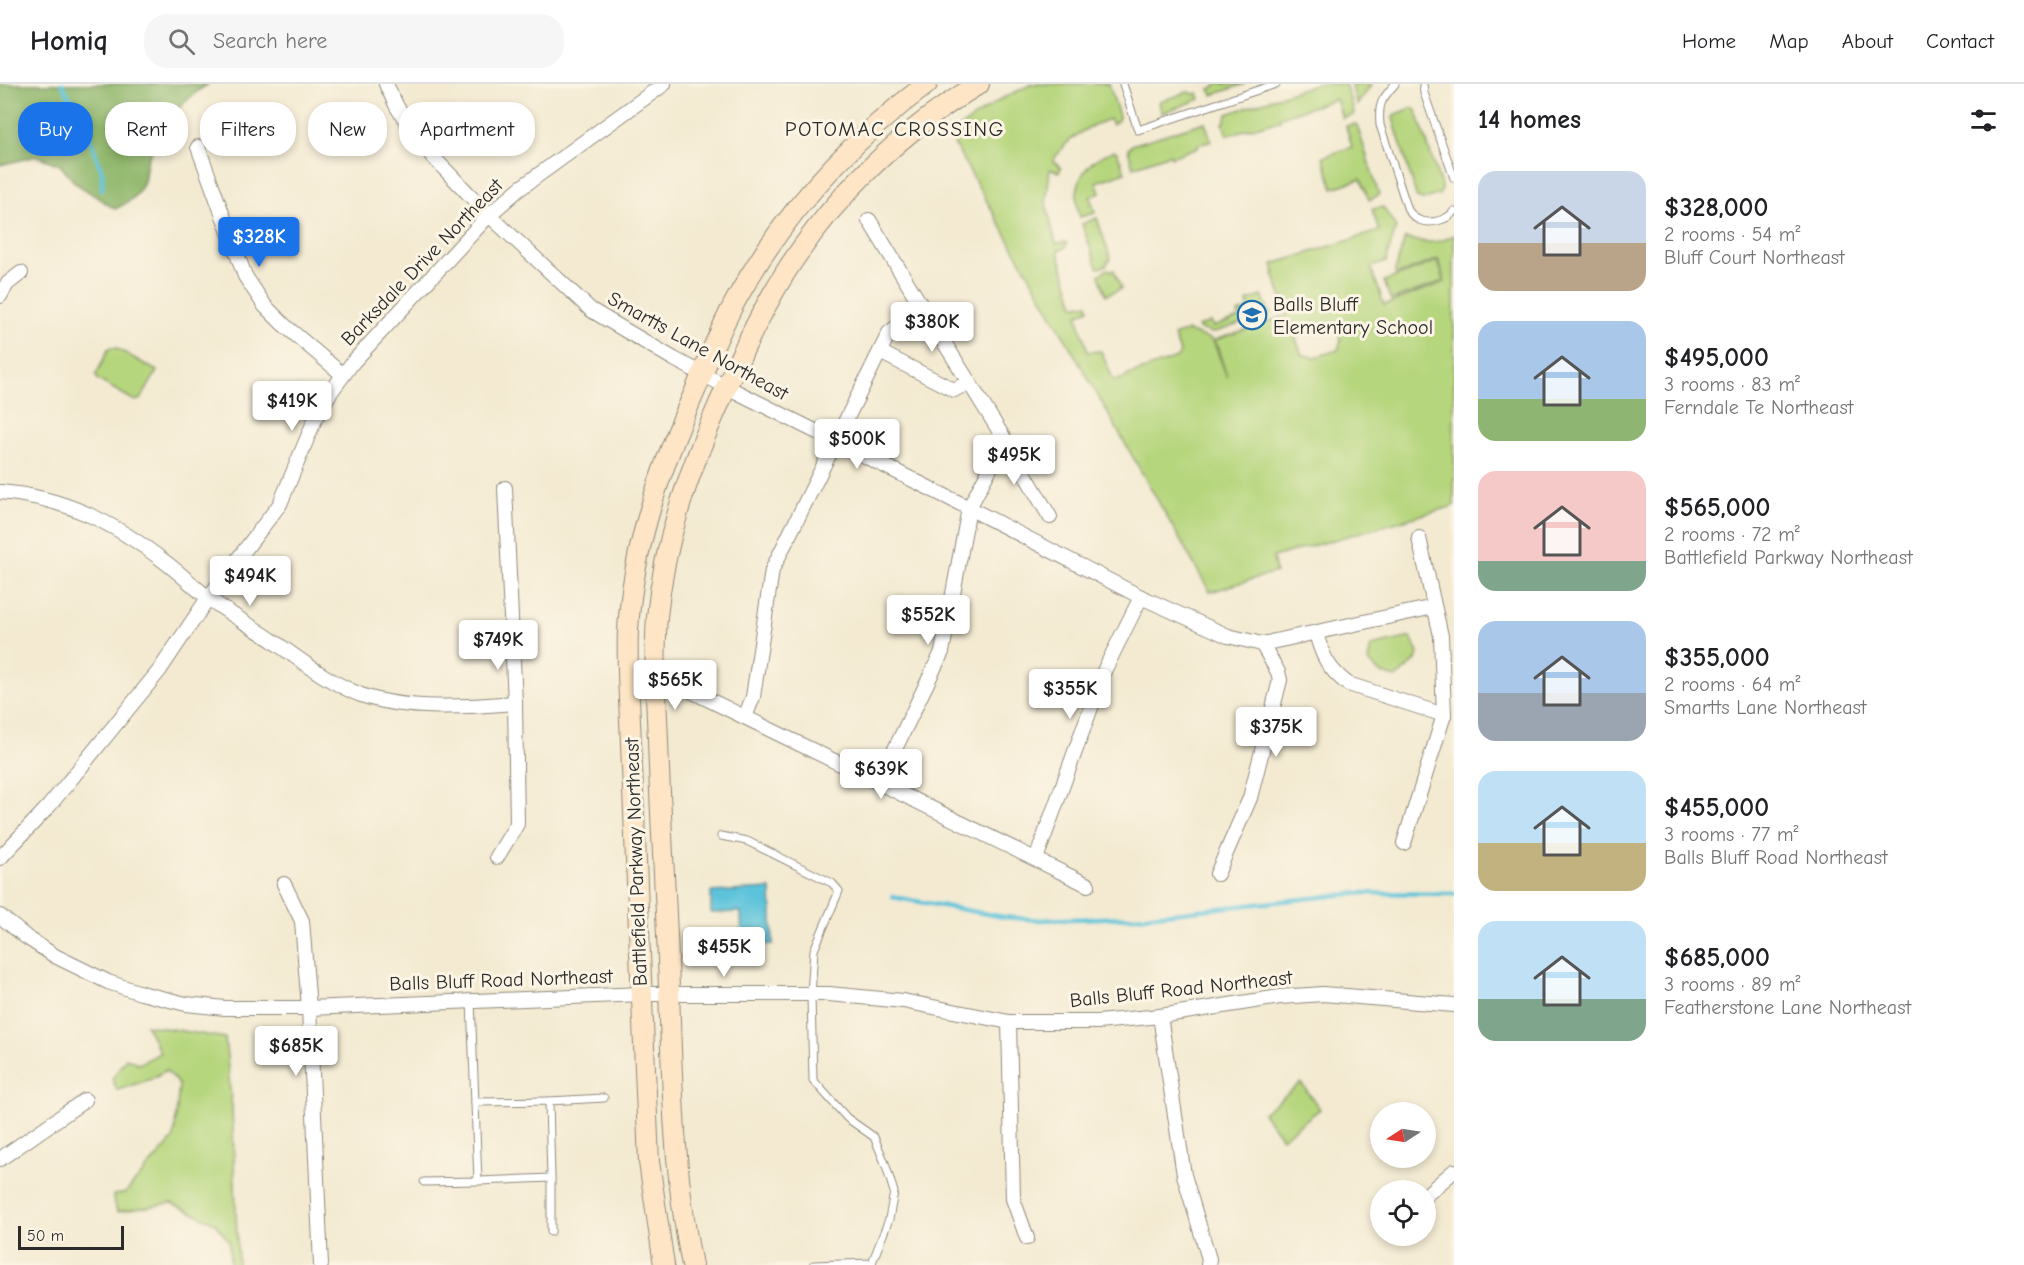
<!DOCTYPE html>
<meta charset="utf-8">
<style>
:root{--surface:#fff;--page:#f6f6f6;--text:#202124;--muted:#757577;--line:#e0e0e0;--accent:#1a73e8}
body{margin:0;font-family:"Comic Neue",sans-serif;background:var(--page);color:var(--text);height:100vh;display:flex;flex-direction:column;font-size:22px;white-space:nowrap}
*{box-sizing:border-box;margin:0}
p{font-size:20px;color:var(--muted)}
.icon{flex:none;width:33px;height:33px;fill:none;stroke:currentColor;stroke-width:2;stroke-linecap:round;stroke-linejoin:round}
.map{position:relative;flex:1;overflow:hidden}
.panel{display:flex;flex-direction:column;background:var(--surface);width:570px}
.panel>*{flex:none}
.top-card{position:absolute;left:18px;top:18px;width:570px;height:54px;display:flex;gap:12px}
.needle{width:39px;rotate:258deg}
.buttons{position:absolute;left:1370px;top:1018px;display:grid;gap:12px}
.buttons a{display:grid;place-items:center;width:66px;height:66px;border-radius:50%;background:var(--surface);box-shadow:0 3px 9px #0003;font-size:30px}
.scale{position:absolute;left:18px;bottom:15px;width:106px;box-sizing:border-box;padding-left:6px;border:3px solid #2b2b2b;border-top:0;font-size:16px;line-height:21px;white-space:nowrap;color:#2b2b2b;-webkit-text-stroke:4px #fcf5e5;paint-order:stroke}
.price{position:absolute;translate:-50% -51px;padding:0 14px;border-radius:6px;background:#fff;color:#222;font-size:20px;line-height:39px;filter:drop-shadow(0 2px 3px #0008)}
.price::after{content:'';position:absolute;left:50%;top:36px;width:18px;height:14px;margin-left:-9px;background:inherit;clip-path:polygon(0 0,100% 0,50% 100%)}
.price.active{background:var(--accent);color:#fff}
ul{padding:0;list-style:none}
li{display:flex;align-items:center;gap:18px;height:150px;padding:0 24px}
li span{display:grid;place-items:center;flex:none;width:168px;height:120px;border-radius:18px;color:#555}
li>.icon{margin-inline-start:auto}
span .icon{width:72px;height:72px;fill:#fffc;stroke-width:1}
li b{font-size:26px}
h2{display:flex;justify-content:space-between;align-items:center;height:72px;padding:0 24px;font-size:26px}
.chip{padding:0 21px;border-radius:24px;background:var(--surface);box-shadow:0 3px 9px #0003;font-size:21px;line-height:54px}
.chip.active{background:var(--accent);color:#fff}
header{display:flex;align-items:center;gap:36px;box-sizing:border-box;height:84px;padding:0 30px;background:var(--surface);border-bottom:2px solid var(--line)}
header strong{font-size:28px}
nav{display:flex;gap:33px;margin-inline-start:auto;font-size:21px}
.search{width:420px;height:54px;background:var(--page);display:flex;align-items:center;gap:15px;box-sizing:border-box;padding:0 21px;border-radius:24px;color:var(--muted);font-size:22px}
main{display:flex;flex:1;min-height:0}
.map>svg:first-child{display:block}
.green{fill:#b6d67d;stroke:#708054;stroke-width:1.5;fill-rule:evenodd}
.forest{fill:#90b76c;stroke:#5e714c;stroke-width:1.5}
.water{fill:#5cc3da;stroke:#447782;stroke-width:1.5}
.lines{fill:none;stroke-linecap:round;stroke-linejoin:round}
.stream{stroke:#5cc3da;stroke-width:4.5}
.service-casing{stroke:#8f8a7e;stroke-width:9}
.minor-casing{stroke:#8f8a7e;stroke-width:16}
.secondary-casing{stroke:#8f8a7e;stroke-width:22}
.service{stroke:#fff;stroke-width:7}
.minor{stroke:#fff;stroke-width:14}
.secondary{stroke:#fde5c5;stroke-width:20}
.labels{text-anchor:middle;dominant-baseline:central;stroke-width:6;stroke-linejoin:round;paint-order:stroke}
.street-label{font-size:20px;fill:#2b2b2b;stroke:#fcf5e5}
.poi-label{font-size:20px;fill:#2b2b2b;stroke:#fcf5e5;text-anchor:start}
.neighbourhood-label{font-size:21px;letter-spacing:1.5px;fill:#2b2b2b;stroke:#fcf5e5}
</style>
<header>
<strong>Homiq</strong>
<div class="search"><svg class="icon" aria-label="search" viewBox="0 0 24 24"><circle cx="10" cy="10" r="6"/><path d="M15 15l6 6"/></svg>Search here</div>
<nav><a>Home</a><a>Map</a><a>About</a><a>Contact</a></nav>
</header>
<main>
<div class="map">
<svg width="1454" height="1181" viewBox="0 0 1454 1181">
<rect width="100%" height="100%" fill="#fcf5e5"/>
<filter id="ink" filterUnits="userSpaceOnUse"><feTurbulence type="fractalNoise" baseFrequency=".0167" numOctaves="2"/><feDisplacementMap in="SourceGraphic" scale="12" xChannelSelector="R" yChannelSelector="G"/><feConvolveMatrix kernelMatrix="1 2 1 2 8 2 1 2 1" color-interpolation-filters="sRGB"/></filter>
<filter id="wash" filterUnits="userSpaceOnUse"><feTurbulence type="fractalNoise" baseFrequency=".008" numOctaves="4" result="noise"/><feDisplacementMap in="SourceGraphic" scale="24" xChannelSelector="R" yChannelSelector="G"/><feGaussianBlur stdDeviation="1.35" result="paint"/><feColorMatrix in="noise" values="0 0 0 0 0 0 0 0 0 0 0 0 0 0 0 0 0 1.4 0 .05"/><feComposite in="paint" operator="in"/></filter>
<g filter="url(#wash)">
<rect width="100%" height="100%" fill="#f3ead1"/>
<g class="green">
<path d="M1032,0H1109L1119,32L1118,36L1112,41L1109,35C1086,43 1065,55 1053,77L1061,84L1059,88L1050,85L1046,119L1056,160L1064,158L1067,159L1065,164L1058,167L1074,221L1088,220L1089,225L1077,231L1088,268L1101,267L1114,297L1127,293L1128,291L1177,274L1180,268L1174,252L1187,247L1213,256L1227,293L1215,256L1288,231L1273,189L1275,188L1273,180L1379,147L1372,125L1383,123L1396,143L1386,178L1371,183L1384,221L1445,198L1438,175L1396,191L1395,187L1405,154C1422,159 1439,161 1454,151V422L1273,473L1276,488L1210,508L949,51L1001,15ZM1334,239L1341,256L1338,266L1315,273L1302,271L1295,252Z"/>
<polygon points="1217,0 1245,0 1212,11 1210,5 1215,3"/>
<polygon points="1315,0 1345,0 1354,28 1353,31 1342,34 1336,15 1280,33 1280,36 1227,51 1223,39 1225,38 1227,30"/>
<polygon points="1351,0 1372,0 1357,21"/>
<polygon points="1188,8 1193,10 1198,9 1200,15 1162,29 1159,19 1160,17"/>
<polygon points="1412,24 1415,25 1418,31 1442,105 1440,110 1422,116 1417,114 1393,34 1394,31"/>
<polygon points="1205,38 1211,56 1198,61 1198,63 1171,73 1170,70 1133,83 1128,65 1132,61"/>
<polygon points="1355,40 1357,41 1379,111 1369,116 1361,95 1333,104 1323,73 1352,63 1346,42"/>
<path d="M1114,67L1117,68L1125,88L1096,98L1100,109L1090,113L1095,129L1080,133C1070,102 1084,76 1114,67Z"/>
<polygon points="1097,134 1111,176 1107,178 1107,181 1099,184 1097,183 1082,140"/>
<polygon points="1438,177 1444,197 1391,216 1384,197"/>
<polygon points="1108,185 1111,187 1114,186 1121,205 1106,211 1099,191"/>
<polygon points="1262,212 1270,230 1212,249 1199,245 1198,243 1211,238 1213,243 1239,234 1238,229 1249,225 1247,217"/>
<polygon points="109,264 116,264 157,287 141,315 135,317 98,296 96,291"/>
<polygon points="1411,553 1418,569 1416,576 1396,594 1380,589 1368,577 1371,562"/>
<polygon points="146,941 225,954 232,1023 238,1181 230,1181 229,1157 215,1139 172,1119 117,1128 113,1111 125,1109 174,1054 179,1001 166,986 151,995 117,1006 112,995 126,974 139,980 160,969"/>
<polygon points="1301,999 1320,1025 1282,1054 1263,1029"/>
</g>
<path class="forest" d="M0,0H208C177,19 164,42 148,75C145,82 146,90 144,97C139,112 128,119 115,125L75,99L60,81L37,72L0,81Z"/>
<polygon class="water" points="771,805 773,860 742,862 741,828 711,829 711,808"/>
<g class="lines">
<g class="stream">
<polyline points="62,0 85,41 102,88 102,105"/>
<polyline points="893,813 1004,833 1039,836 1135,833 1359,809 1454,810"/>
</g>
</g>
</g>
<g filter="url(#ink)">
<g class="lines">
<g class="service-casing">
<g id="service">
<polyline points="1123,0 1138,46 1276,0"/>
<path d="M1395,0C1381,16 1378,20 1380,41L1408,126C1411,130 1414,134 1419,136C1430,141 1448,136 1454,127"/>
<polyline points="1423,0 1424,9 1454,94"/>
<polyline points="721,752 747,757 832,799 839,807 814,866 811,911 813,996 847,1034 874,1053 885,1079 894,1108 889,1135 872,1179"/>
<polyline points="549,1017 604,1014"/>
<polyline points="475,1018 549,1017 551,1094"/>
<polyline points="478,1097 551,1094 551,1148"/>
<polyline points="424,1098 478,1097 471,916"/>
<polyline points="813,1181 872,1179"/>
</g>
</g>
<g class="minor-casing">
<g id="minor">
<polyline points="386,0 397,23 415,50 433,73 489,131 591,226 674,275 725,302 969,424 1141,513 1228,552 1262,560 1434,523"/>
<polyline points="198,63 245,192 265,222 283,240 343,291"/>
<polyline points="0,212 7,200 21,189"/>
<polyline points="880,268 954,306 969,298"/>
<polyline points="1005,356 1050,433"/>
<path d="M0,408C64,413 115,439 165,478C180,489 193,502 207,513C229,530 254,543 276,559C303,578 330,599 361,611C406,627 468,623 515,619"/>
<path d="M1316,549C1322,572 1329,586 1348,600L1444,631"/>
<polyline points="687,605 1088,801"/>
<polyline points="745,633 753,613 772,486 889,249 922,223 869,136"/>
<polyline points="879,698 942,568 969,424 1005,356 922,223"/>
<polyline points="1404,759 1444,631 1441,552 1419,454"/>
<polyline points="497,773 517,740 515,619 505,404"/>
<polyline points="0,774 49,722 159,587 208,514 280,420 316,333 330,309 353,278 489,131 519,105 664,0"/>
<polyline points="1036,775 1105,585 1141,513"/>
<polyline points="1217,790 1250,714 1280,596 1278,588 1262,560"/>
<polyline points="284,800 302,837 309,924 321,1181"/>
<polyline points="0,832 26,853 55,872 108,898 141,909 186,920 225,924 309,924 642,910 829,910 903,917 1009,938 1098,938 1160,932 1280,913 1323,910 1454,921"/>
<polyline points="1160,932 1184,1091 1209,1175 1208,1181"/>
<polyline points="1009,938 1013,1115 1027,1154"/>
<polyline points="0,1075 85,1016"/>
<polyline points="1425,1112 1454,1087"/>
</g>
</g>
<g class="secondary-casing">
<g id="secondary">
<path d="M664,1181L649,1078L629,614C628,592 627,569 628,546C633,462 661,383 695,307C708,276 720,245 736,216C783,130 849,58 927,0"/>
<path d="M692,1181C670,1072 672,961 667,851C664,786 660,721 658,656C656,615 654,574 657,533C664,458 688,390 718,322C738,276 759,231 785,189C834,112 902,46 979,0"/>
</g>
</g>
<use href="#service" class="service"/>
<use href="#minor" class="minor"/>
<use href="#secondary" class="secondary"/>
</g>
</g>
<defs>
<g id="school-ring" transform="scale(1.5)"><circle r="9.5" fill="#fcf5e5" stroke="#1f6fb2" stroke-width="1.5"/><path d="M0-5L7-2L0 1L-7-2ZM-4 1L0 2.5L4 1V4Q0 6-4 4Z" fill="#1f6fb2"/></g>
</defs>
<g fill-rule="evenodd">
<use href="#school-ring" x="1252" y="231"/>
</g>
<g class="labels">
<g class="street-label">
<text transform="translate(422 178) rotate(-46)">Barksdale Drive Northeast</text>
<text transform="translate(698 262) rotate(29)">Smartts Lane Northeast</text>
<text transform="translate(636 778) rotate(-92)">Battlefield Parkway Northeast</text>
<text transform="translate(501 896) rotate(-2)">Balls Bluff Road Northeast</text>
<text transform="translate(1181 905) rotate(-6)">Balls Bluff Road Northeast</text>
</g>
<g class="poi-label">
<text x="1273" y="220">Balls Bluff<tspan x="1273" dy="23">Elementary School</tspan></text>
</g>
<g class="neighbourhood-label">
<text x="895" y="45">POTOMAC CROSSING</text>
</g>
</g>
</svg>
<div class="buttons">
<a><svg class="needle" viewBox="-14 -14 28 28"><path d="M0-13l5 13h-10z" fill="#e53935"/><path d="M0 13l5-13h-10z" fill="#757577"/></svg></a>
<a><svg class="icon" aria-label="locate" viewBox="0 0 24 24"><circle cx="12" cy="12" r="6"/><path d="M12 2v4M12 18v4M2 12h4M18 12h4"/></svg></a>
</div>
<div class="scale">50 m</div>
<b class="price active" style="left:259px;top:184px">$328K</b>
<b class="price" style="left:932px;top:269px">$380K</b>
<b class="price" style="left:292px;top:348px">$419K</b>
<b class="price" style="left:857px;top:386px">$500K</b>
<b class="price" style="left:1014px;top:402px">$495K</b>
<b class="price" style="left:250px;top:523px">$494K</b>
<b class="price" style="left:928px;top:562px">$552K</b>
<b class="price" style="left:498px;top:587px">$749K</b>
<b class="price" style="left:675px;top:627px">$565K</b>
<b class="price" style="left:1070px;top:636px">$355K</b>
<b class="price" style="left:1276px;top:674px">$375K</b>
<b class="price" style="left:881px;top:716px">$639K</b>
<b class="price" style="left:724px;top:894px">$455K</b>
<b class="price" style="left:296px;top:993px">$685K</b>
<div class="top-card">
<a class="chip active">Buy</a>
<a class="chip">Rent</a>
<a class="chip">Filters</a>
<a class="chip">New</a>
<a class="chip">Apartment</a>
</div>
</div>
<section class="panel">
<h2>14 homes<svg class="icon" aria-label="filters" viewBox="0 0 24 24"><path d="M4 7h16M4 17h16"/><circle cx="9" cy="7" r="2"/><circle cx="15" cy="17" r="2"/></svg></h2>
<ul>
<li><span style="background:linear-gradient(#c9d6e8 60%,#b9a48a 0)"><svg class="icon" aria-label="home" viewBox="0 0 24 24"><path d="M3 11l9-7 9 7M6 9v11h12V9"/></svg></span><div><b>$328,000</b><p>2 rooms · 54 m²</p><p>Bluff Court Northeast</p></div></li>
<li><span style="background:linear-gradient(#a9c7e8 65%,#8fb573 0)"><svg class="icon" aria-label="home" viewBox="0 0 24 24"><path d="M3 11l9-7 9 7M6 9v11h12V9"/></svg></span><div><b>$495,000</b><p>3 rooms · 83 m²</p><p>Ferndale Te Northeast</p></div></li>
<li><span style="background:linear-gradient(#f6c9c9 75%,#7fa58c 0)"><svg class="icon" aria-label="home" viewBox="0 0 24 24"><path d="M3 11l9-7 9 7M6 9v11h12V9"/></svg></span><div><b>$565,000</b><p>2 rooms · 72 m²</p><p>Battlefield Parkway Northeast</p></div></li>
<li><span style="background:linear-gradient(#a9c7e8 60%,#9aa5b1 0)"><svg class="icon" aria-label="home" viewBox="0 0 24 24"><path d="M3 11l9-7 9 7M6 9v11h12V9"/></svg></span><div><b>$355,000</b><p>2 rooms · 64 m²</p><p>Smartts Lane Northeast</p></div></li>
<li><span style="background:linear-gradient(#bfe0f5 60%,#c2b280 0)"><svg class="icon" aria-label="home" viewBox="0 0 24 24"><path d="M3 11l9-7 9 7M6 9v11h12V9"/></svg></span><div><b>$455,000</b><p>3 rooms · 77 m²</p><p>Balls Bluff Road Northeast</p></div></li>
<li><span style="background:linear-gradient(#bfe0f5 65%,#7fa58c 0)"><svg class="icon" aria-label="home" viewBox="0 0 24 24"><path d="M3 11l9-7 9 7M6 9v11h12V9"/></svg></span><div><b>$685,000</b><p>3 rooms · 89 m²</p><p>Featherstone Lane Northeast</p></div></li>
</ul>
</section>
</main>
